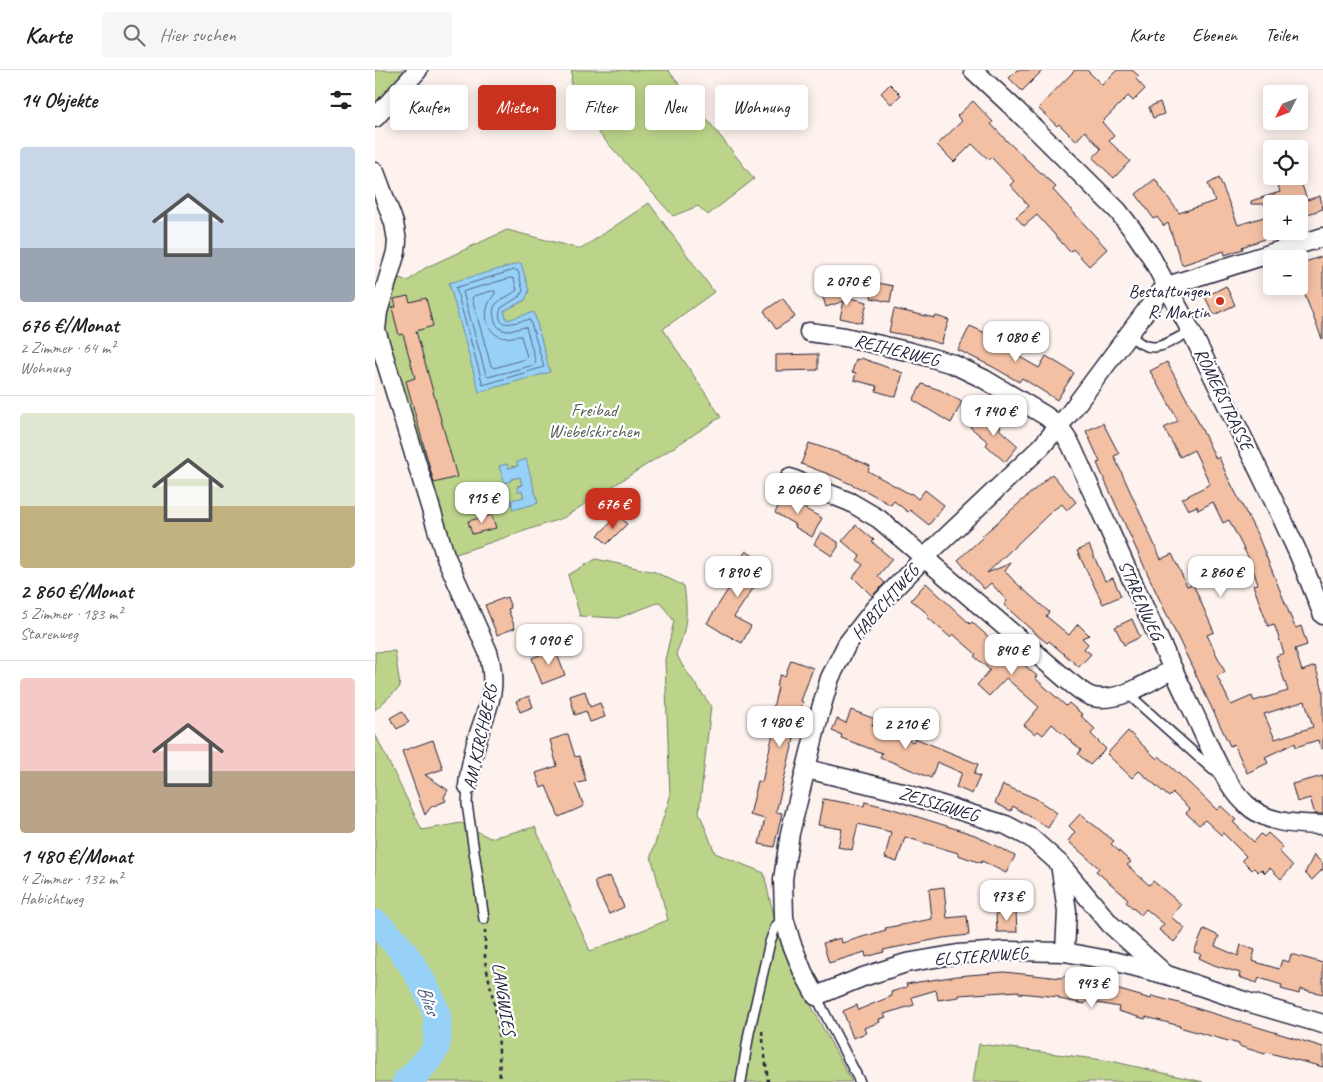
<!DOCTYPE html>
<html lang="de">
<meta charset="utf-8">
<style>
:root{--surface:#fff;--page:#f6f6f6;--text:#202124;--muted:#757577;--line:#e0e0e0;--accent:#c8321e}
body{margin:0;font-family:Caveat,sans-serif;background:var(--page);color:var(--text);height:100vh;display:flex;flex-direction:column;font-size:19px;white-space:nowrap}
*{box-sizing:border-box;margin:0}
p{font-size:16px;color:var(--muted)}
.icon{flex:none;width:28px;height:28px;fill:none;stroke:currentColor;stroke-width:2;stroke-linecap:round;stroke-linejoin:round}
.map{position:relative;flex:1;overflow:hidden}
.drawer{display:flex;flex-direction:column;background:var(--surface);width:375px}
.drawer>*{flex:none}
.banner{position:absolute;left:15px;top:15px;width:475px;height:45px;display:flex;gap:10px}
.needle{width:32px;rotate:228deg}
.controls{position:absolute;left:888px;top:15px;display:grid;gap:10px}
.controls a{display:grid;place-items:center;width:45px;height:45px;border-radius:5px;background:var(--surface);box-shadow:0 2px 12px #0003;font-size:25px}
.price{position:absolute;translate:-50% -42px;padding:0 11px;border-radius:10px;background:#fff;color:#222;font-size:16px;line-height:32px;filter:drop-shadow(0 1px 2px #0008)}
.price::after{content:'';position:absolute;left:50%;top:30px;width:15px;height:11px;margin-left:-8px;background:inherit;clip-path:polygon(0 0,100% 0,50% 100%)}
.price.current{background:var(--accent);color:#fff}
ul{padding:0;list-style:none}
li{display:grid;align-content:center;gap:10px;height:265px;padding:0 20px}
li+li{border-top:1px solid var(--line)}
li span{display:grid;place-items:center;height:155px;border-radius:5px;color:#555}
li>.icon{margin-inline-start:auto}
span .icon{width:90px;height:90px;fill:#fffc;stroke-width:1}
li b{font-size:21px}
h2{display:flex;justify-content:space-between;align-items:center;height:60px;padding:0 20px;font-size:21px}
.pill{padding:0 18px;border-radius:5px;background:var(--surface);box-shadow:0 2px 12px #0003;font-size:18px;line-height:45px}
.pill.current{background:var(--accent);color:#fff}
header{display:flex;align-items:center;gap:30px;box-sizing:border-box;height:70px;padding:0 25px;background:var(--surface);border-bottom:1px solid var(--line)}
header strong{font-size:24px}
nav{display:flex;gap:28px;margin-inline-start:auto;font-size:18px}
.search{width:350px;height:45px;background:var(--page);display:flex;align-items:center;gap:12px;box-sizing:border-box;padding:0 18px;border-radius:5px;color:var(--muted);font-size:19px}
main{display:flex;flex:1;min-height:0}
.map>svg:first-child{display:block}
.green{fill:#bcd48a;stroke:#6f7b62;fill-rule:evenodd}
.water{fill:#98d1f8;stroke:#698bac}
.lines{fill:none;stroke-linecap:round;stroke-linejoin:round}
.shore{stroke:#516887;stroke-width:1}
.river{stroke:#98d1f8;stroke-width:28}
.building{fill:#f3c0a4;stroke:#22223b;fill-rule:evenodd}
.service-casing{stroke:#22223b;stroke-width:12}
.minor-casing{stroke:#22223b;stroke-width:21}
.path{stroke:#22223b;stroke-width:2.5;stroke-dasharray:4 4;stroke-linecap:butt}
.service{stroke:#fff;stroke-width:9}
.minor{stroke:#fff;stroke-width:18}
.poi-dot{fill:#c8321e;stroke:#fff;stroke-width:2}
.labels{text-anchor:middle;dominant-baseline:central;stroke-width:4.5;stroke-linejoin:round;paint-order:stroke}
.poi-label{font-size:18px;fill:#22223b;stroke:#fff;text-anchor:end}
.street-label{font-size:18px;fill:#22223b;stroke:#fff}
.park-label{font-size:18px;fill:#586057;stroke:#fff}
.water-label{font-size:19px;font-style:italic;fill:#455774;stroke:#fff}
</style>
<header>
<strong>Karte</strong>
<div class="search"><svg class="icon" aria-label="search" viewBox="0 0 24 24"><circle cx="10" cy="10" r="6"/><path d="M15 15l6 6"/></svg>Hier suchen</div>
<nav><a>Karte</a><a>Ebenen</a><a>Teilen</a></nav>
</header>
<main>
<section class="drawer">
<h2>14 Objekte<svg class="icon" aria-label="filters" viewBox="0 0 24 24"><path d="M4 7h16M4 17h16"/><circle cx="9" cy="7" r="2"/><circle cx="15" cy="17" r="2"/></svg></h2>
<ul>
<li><span style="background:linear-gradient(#c9d6e8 65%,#9aa5b1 0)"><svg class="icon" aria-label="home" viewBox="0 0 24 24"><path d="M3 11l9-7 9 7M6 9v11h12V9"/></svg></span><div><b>676 €/Monat</b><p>2 Zimmer · 64 m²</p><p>Wohnung</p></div></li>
<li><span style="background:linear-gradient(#dfe7d0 60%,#c2b280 0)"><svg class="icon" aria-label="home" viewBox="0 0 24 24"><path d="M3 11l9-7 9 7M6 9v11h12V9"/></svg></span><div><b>2 860 €/Monat</b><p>5 Zimmer · 183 m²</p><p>Starenweg</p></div></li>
<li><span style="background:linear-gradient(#f6c9c9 60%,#b9a48a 0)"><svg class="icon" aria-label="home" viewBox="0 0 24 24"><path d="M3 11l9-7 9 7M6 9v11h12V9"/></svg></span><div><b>1 480 €/Monat</b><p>4 Zimmer · 132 m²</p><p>Habichtweg</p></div></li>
</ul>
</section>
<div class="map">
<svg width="948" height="1012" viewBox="0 0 948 1012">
<rect width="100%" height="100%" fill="#fdf2ed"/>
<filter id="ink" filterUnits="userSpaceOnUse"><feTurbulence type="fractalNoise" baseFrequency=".02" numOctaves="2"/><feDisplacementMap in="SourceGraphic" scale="10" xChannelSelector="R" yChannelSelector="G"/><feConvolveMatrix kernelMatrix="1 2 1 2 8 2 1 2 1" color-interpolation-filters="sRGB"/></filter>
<g filter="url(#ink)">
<g class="green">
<polygon points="0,0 35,0 0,39"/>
<polygon points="197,0 293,0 379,109 333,145 323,136 298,146 195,31"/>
<path d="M274,133L339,222L288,259L346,347L188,448L75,486L6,260L9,241L24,208L33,211L50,198L132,160L206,179ZM74,213L150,230L129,241L132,250ZM143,396L162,434L149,427L147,421L142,416L147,415L145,406L129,412L133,398Z"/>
<path d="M221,489L280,502L309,516C313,541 312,561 301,583L307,595L336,636L324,742L340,783L389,803C392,816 394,829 398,841C414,901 448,957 477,1012H0V664L47,760L86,753L115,768L160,757L215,881L293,850L276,786L295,727L290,590L299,551L285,532L243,548L205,546L193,505Z"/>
<polygon points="20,581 25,617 0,640 0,582"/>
<polygon points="604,974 736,991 828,1012 598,1012"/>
</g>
<g class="water">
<polygon points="146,193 154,221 150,230 129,241 132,250 159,242 175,302 104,322 74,213"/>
<polygon points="151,389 163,433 138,440 136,430 149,427 147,421 143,422 142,417 147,415 145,407 136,409 136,411 129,413 124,396 132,394 133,398 143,396 142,392"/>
</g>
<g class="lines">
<g class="shore">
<path d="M140,200L143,201L148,221L145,226L126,238C118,264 145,249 155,250L169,297L108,315L81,218Z"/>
<path d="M136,208L139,209L142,220C129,231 113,230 120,251C122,257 126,260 132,261C139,261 145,257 151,257L161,293L159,295L113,307L111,305L88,222L90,221Z"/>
<path d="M117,221H120V224C108,236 107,260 126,267C133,269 139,266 146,266L152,287L150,289L119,298L116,296L97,228L99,226Z"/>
</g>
<path class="river" d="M0,853C25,871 51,913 61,942C63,947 63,970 61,977C59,984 38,1007 31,1012"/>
</g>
<g class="building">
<polygon points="642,0 668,0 647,21 634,8"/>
<polygon points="700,0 712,0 727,15 742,0 757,0 764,6 761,9 770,19 758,31 753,26 727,52 739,66 734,71 755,91 739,108 718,88 726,79 710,61 701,71 684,54 682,56 663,38"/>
<polygon points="515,14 526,25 516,34 506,23"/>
<polygon points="598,31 618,52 616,54 632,71 681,117 678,120 732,179 714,196 698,179 695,182 662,145 649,156 641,147 654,136 635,115 639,111 616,87 614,90 597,74 579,92 562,75 587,51 582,46"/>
<polygon points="785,32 789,44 778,48 774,37"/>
<polygon points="908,106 924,106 932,130 945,126 948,139 924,147 924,134 876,134 876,131 905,122 901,108"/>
<polygon points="844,108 863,155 892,146 898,166 867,177 868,179 850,185 849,181 807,195 793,153 789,156 782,147 779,149 761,124 780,109 804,143 840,131 833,114"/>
<polygon points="948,186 948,269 947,269 924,210 924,194"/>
<polygon points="499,212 518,216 515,232 496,228"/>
<polygon points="851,216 860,235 839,245 830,227"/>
<polygon points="446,221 492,232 487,253 465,248 469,231 451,237"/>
<polygon points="33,226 35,232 51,228 58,256 41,261 82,407 59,413 31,311 40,308 28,264 24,265 17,238 21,237 19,229"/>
<polygon points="408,228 420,247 401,259 389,241"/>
<polygon points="519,239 560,248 561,246 574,250 566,274 546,268 514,262"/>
<polygon points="595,256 626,270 627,268 640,276 636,282 664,298 671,286 699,303 682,330 647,308 644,312 618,297 583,280"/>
<polygon points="443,284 443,300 401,301 401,285"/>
<polygon points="486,288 528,303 521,327 501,321 502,316 479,310 481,303 477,302 481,289 485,290"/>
<path d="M792,292L818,341L841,389L844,387L852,406L883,466L919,555L921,558L926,556L932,575L920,579L927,601L940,596L948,620V678L946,679L943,670L921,677L920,673L890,687L893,693L872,703L859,674L855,676L781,522L730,411L722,393L725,392L711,361L728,353L744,384L739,386L786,489L797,484L812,516L818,514L839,562L832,565L850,602L842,606L856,635L877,626L879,631L913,621L901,586L909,583L899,554L893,556L878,515L883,514L874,489L854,450L848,453L838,432L823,440L822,436L813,440L807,429L835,414L819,380L805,387L789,358L803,351L786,319H785L775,301ZM930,631L938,657L900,669L889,644Z"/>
<polygon points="547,314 565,320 587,332 576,353 538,330"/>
<polygon points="609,342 626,357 624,359 643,376 630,392 611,375 613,372 595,357"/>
<polygon points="434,373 473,386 495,396 493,401 535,424 536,423 543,429 550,420 569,435 554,455 535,440 533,442 519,431 516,435 493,422 456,405 426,394"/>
<polygon points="677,404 701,432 692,440 687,434 678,440 612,503 636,493 630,501 639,511 674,542 671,546 694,565 703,554 714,565 707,568 713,574 709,579 716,584 704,597 674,571 672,573 660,563 629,535 632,531 616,513 609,519 583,490 608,467 607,466"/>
<polygon points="410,423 432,435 430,439 447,448 437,467 420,457 421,455 400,443"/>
<polygon points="117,445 121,458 97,464 93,451"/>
<polygon points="244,445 252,454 232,474 223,465"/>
<polygon points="481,455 499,470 497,472 517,489 503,506 510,513 497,526 478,507 488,495 482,490 485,486 467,471"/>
<polygon points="446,462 463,472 463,477 457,486 439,474"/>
<polygon points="714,475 730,511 738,508 746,526 728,534 702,481"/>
<polygon points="371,481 393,496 359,547 376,556 367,573 348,563 332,553 366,499 361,495"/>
<polygon points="551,513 595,554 597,552 644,595 646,592 662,606 660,608 691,636 694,633 708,645 706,646 720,659 716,664 731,679 715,695 703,684 706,680 677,654 668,665 663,661 660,664 649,655 664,637 631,608 614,626 602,615 615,600 599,586 601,584 578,564 575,567 552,547 554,545 536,530"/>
<polygon points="132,527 136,538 133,539 140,558 122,565 110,535"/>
<polygon points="757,549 765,567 749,575 740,557"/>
<polygon points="180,579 190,605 167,614 157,588"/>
<polygon points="416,590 438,598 426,631 428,632 401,742 407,743 399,777 384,774 390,749 375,745 383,711 387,712 400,655 394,654 403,617 401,616 405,605 410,606"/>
<polygon points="210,621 215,637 225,633 230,647 215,652 211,641 200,645 195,626"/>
<polygon points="154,626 158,637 145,642 141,631"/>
<polygon points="476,640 500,649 497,655 538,672 540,668 603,694 599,704 605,706 597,724 581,717 587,703 562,692 556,708 505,687 507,683 466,668 467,665 457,661 462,649 471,653"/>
<polygon points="27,641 34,652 22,659 15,648"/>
<polygon points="753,661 782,689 784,686 814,713 842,740 846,736 861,750 858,752 879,772 886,764 889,767 893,763 908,777 904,781 918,796 906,809 895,798 890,803 886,799 883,802 879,798 877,800 867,790 871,786 848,763 846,765 830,750 824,755 811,743 815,739 798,723 794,727 764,701 757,708 732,684"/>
<polygon points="193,664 200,687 204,686 211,711 200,714 209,736 184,747 171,716 166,718 161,703 182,696 175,670"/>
<polygon points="58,670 68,699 50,705 73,720 69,727 71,731 56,737 50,745 27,681"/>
<polygon points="948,706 948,744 940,744 935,728 922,732 917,714"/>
<polygon points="628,715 660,728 682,743 673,758 638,736 636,741 620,733"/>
<polygon points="448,729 489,736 490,732 515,738 600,765 640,786 631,803 607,791 606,793 583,785 583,783 530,767 522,792 510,788 516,762 483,754 477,780 463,777 467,759 443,755"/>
<polygon points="705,744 739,771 736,774 756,792 752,795 774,815 778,811 806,834 796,847 810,858 799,872 784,860 789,854 771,839 766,845 751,832 753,829 721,801 724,798 693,771 700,762 694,756"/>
<polygon points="939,785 948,794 948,799 937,810 930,803"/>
<polygon points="235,806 249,837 234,844 219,812"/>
<polygon points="569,817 572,848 592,846 594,865 568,868 508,880 509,882 491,887 490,882 454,893 448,873 466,868 467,873 511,860 510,858 557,849 554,819"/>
<polygon points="641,842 642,862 622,862 621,843"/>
<polygon points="829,859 844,866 840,876 863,886 866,875 880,880 877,891 904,899 907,890 914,892 916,884 948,893 948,924 925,919 924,924 906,919 907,915 884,908 882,913 864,907 865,903 839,895 824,888 826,884 819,882"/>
<polygon points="629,902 687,908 688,906 741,916 741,919 776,929 777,926 804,933 948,977 948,997 891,982 890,984 864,976 864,974 804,957 805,956 771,947 770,949 743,941 744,937 711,931 710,934 684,929 684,927 644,923 644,921 584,925 584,927 563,930 561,920 537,927 539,935 509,944 511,947 504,949 505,952 489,958 491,963 478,968 468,941 482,935 483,940 517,926 516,922 532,917 531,914 582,906"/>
</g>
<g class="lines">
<g class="service-casing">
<g id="service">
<path d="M754,264C777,288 790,274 816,261"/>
<polyline points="752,623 838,700 844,701"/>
<polyline points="93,716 92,734 109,849"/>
<polyline points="441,926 485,1012"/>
<polyline points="366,1012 374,963 395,872 401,856 409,848"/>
</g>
</g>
<g class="minor-casing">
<g id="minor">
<polyline points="598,0 641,40 743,141 760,163 775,185 816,261 905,444 924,485 948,545"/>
<polyline points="0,48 43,0"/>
<path d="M0,102L19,153L22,171L21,182L3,242L1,260L70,485L113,582C125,624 110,639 100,677C97,690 94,703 93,716"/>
<polyline points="948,167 792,216 783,225 694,344 666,377 550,487 500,538 472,574 455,608 445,642 415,763 408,809 409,848 416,872 428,902 441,926 488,907 531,893 583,884 629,881 690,882 738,891 792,905 869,931 948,954"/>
<path d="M434,262L470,267L536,282L578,294L609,309L671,346L684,357L696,375C736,463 775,553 818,641C832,670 847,711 870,733C891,754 920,754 948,755"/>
<path d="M415,408L475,432L504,449L692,610C699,615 709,625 718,627C745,633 775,611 798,599"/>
<polyline points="432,699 522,721 631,755 656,768 685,794 735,854 789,903"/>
<polyline points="685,794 692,841 690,882"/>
</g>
</g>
<g class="path">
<polyline points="110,860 110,891 123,952 125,1012"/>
<polyline points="387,961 393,1012"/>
</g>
<use href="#service" class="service"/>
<use href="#minor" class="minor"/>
</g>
</g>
<circle class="poi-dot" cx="845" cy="231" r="5"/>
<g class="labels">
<g class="poi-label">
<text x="835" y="221">Bestattungen<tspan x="835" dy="21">R. Martin</tspan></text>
</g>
<g class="street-label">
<text transform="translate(522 280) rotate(14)">REIHERWEG</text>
<text transform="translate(849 329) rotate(64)">RÖMERSTRASSE</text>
<text transform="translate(766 530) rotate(66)">STARENWEG</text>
<text transform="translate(510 532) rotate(-49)">HABICHTWEG</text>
<text transform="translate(105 667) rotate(-78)">AM KIRCHBERG</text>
<text transform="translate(564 734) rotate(17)">ZEISIGWEG</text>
<text transform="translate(606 886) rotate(-4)">ELSTERNWEG</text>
<text transform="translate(129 929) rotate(81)">LANGWIES</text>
</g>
<g class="park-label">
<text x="219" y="340">Freibad<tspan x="219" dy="21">Wiebelskirchen</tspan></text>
</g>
<g class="water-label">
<text transform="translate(53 930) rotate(70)">Blies</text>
</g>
</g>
</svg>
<div class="controls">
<a><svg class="needle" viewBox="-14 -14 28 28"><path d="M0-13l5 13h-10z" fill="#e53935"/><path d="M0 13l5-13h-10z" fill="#757577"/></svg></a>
<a><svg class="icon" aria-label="locate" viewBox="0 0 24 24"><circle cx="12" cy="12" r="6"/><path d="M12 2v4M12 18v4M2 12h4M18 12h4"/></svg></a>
<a>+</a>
<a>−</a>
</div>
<b class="price" style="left:472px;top:237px">2 070 €</b>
<b class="price" style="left:641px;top:293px">1 080 €</b>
<b class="price" style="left:619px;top:367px">1 740 €</b>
<b class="price" style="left:423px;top:445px">2 060 €</b>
<b class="price" style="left:107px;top:454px">915 €</b>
<b class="price current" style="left:238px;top:460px">676 €</b>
<b class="price" style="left:363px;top:528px">1 890 €</b>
<b class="price" style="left:846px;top:528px">2 860 €</b>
<b class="price" style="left:174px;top:596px">1 090 €</b>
<b class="price" style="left:637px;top:606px">840 €</b>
<b class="price" style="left:405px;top:678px">1 480 €</b>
<b class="price" style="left:531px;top:680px">2 210 €</b>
<b class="price" style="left:632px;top:852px">973 €</b>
<b class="price" style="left:717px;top:939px">943 €</b>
<div class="banner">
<a class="pill">Kaufen</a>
<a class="pill current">Mieten</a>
<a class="pill">Filter</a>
<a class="pill">Neu</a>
<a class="pill">Wohnung</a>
</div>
</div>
</main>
